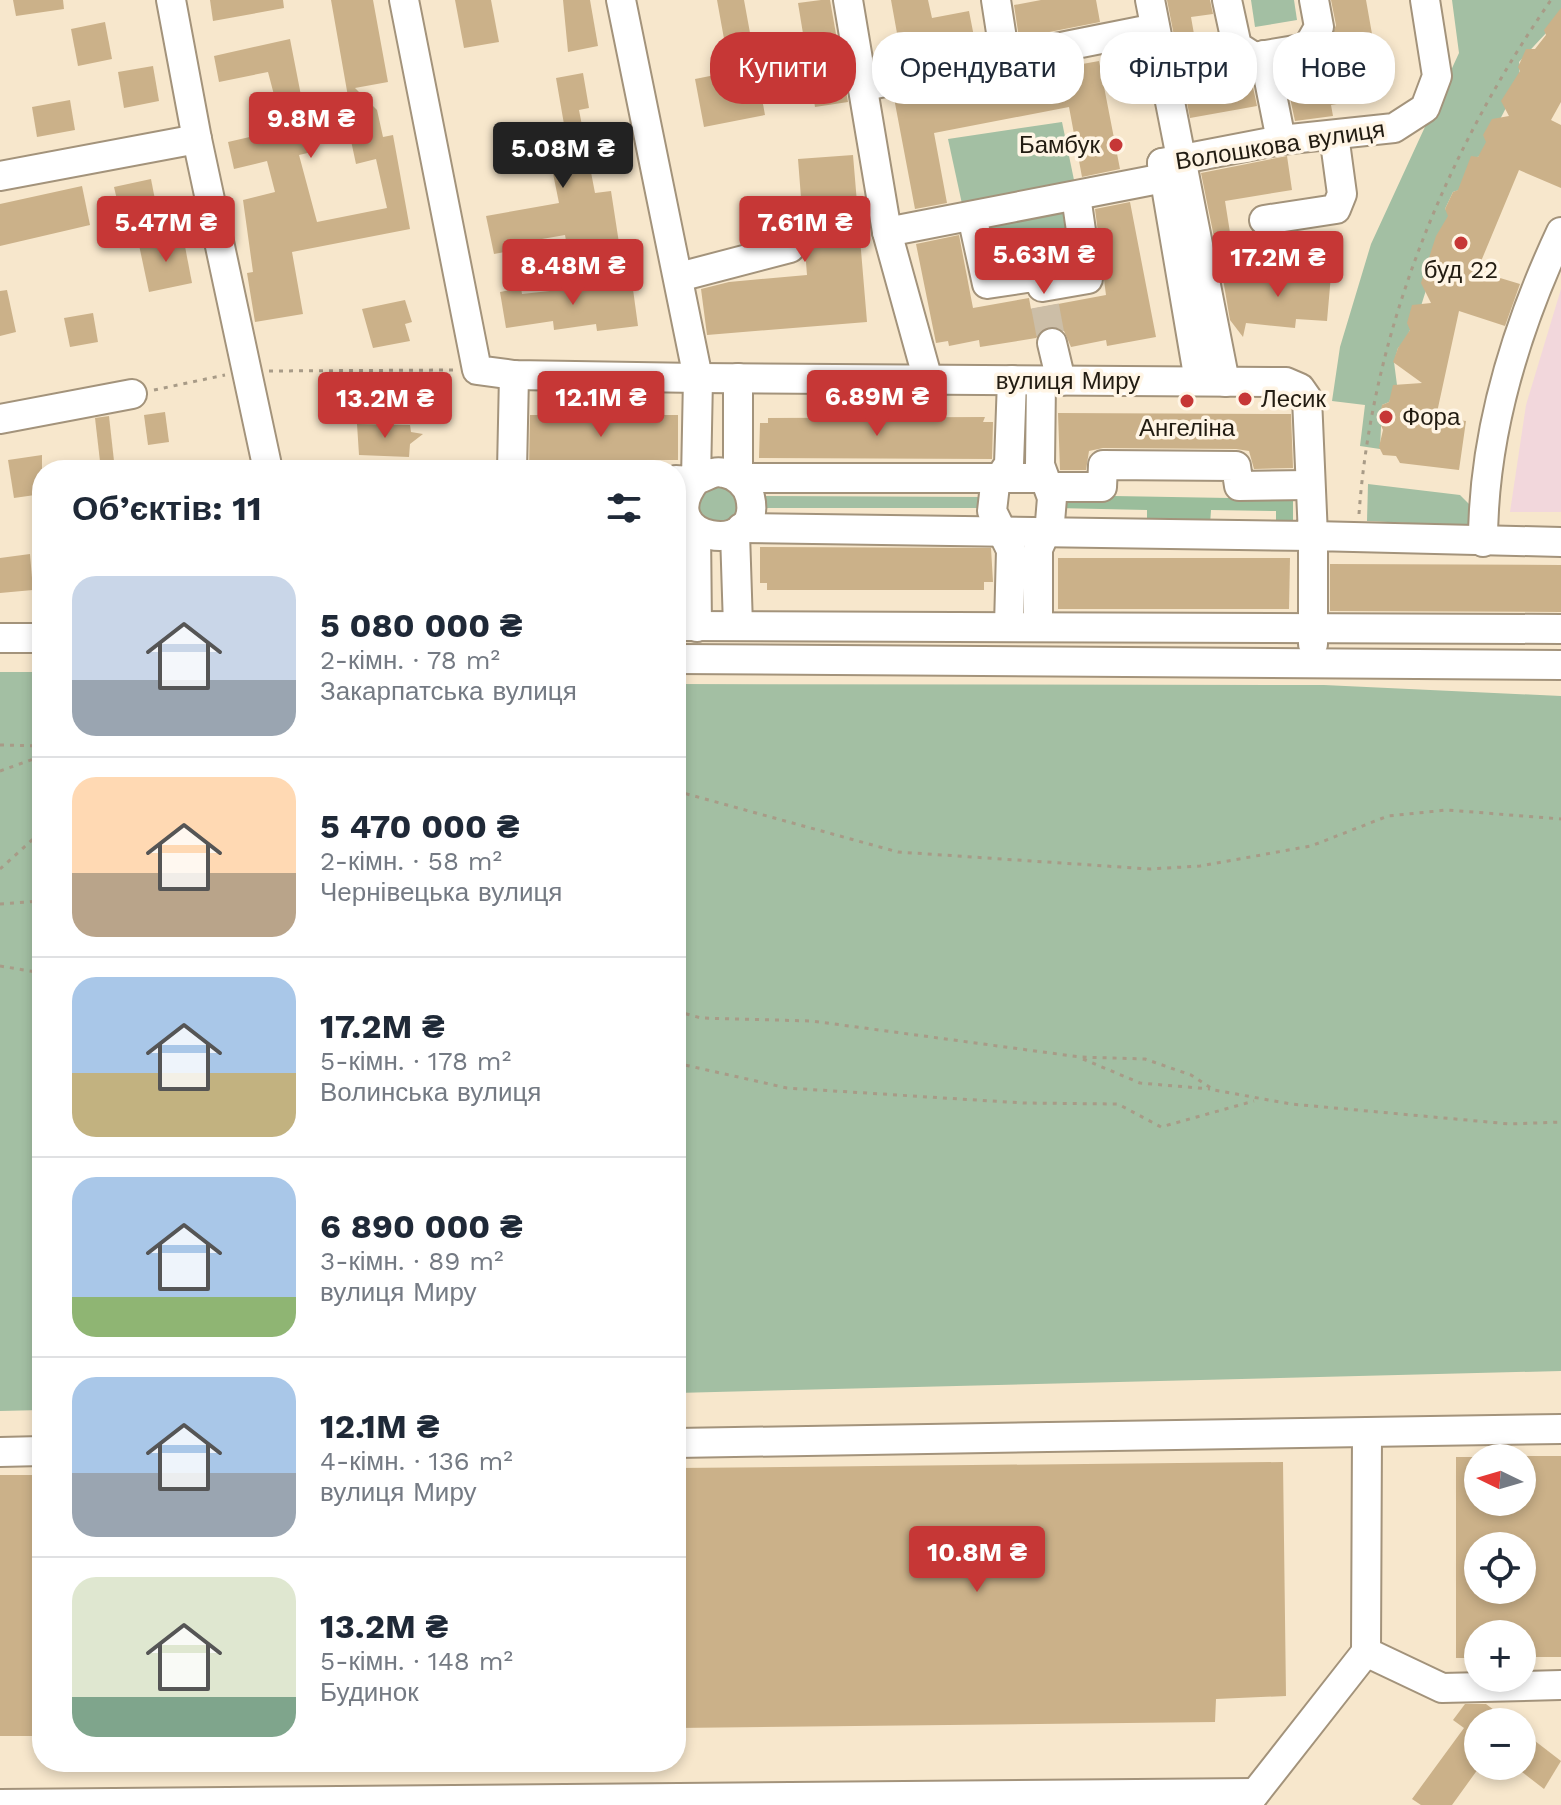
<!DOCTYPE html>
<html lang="uk">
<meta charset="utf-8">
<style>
:root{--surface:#fff;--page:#f6f6f7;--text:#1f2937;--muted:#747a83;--line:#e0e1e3;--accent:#c63736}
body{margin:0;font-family:"Work Sans",sans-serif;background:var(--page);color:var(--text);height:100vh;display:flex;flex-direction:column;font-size:30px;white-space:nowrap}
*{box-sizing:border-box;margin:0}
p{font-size:26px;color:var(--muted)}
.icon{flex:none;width:44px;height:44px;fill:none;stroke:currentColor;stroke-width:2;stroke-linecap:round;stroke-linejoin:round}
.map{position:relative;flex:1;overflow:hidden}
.details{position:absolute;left:32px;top:460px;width:654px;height:1312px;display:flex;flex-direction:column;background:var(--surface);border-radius:32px;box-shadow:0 4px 12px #0003}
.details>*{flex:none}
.guide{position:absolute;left:710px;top:32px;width:730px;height:72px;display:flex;gap:16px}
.needle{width:52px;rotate:275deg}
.buttons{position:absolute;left:1464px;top:1444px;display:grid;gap:16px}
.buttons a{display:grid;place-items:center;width:72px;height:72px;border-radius:50%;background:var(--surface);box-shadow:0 4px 12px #0003;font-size:40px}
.price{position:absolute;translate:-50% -68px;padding:0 18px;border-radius:8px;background:var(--accent);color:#fff;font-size:26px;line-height:52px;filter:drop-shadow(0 2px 4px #0008)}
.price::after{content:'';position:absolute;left:50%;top:48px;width:24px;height:18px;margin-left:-12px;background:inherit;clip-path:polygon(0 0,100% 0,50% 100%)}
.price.on{background:#222;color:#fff}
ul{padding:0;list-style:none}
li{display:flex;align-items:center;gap:24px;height:200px;padding:0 40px}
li+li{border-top:2px solid var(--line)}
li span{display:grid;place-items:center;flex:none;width:224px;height:160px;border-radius:24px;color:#555}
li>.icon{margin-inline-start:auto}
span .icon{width:96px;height:96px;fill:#fffc;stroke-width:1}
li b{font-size:34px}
h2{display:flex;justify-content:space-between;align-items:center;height:96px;padding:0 40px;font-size:34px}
.tag{padding:0 28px;border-radius:32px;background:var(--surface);box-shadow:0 4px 12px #0003;font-size:28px;line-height:72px}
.tag.on{background:var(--accent);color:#fff}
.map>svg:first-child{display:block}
.education{fill:#f2d7dc}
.green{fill:#a3bfa3}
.forest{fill:#9abd9b}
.building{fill:#cbb189;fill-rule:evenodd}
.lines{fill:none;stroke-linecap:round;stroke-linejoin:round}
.minor-tunnel{stroke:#ccbea7;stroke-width:28;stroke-dasharray:28 14;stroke-linecap:butt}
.minor-casing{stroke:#a3937b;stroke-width:32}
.path{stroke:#a89b87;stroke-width:3;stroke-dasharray:4 6;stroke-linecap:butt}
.minor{stroke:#fff;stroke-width:28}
.poi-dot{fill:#c63736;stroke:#fff5e5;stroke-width:3}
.labels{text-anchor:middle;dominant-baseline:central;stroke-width:7;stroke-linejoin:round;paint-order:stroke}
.poi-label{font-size:24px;fill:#221c12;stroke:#fff5e5}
.street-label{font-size:24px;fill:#221c12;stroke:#fff5e5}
</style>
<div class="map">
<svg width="1561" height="1805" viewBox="0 0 1561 1805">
<rect width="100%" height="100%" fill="#f7e7cc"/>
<polygon class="education" points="1561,289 1561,512 1510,512 1526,405"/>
<g class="green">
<polygon points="1251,0 1294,0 1297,20 1255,27"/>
<path d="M1452,0H1561V17L1519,62C1525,83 1491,133 1480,156L1472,159L1459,190L1453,192L1445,209L1450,214L1421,306L1404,343L1398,348L1394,362L1397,385L1389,402L1382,405L1380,449L1360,446L1365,405L1332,401L1340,347L1371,244L1459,53Z"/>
<polygon points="1062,122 1092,267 981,292 948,139"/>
<polygon points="714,478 744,497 734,524 703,525 693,494"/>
<polygon points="1368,484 1460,495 1471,506 1470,526 1367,521"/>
<polygon points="766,496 985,497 984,508 766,508"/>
<polygon points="0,672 42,672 42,1410 0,1411"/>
<polygon points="676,684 1324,685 1561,696 1561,1371 676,1393"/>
</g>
<polygon class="forest" points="1056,495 1293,499 1293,525 1276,525 1276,511 1211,510 1210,525 1147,524 1147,510 1056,508"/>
<g class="building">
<polygon points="13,0 63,0 64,9 16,16"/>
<polygon points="210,0 283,0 284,8 213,21"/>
<polygon points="331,0 373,0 388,82 355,88 377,110 383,137 393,135 410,229 292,252 303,314 255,322 247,273 253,272 243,200 275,192 267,161 234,169 228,142 283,129 268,72 219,82 214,56 290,39 312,152 299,155 317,222 387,208 376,159 356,164 350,136 338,126 341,116 350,108"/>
<polygon points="455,0 491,0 499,42 464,48"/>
<polygon points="563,0 590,0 598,46 568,52"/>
<polygon points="717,0 744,0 765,115 704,127 695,79 730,72"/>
<polygon points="821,0 830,0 848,102 815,107 798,3"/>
<polygon points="891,0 928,0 932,18 969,11 976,47 902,61"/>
<polygon points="1041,0 1096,0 1100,22 1019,38 1014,5"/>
<polygon points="1167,0 1210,0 1213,14 1191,17 1201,74 1239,68 1250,73 1257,106 1190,118"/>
<polygon points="1331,0 1366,0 1383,96 1331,105 1333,116 1295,121 1286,79 1334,71 1329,44 1336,25"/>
<polygon points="1561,8 1561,102 1551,120 1561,125 1561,188 1519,170 1477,271 1520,284 1505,326 1459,311 1436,417 1466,421 1459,470 1400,463 1396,456 1383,455 1379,447 1383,430 1379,421 1382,405 1389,402 1393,385 1422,383 1393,362 1398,348 1410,330 1407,323 1412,305 1431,303 1421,283 1436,236 1448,216 1445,209 1453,192 1458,190 1471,156 1478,157 1486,142 1483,135 1492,119 1509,116 1501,101 1520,71 1518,67 1526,49 1535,49 1546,35 1544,30"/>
<polygon points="105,22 112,59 78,66 71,29"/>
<polygon points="1099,61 1120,169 1082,177 1069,107 934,133 947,203 915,209 894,98"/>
<polygon points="153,66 159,101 124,108 118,72"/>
<polygon points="583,73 589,108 579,110 595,193 611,191 619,243 568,252 565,235 519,243 520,249 494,254 486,216 559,203 545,134 565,130 556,78"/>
<polygon points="70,100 75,130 37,137 32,107"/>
<polygon points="853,155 867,322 707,335 701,289 729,282 807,275 798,159"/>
<polygon points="1287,156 1292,190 1225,201 1231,239 1215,242 1201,173"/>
<polygon points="151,179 157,210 121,217 114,187"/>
<polygon points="82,186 90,225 0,246 0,204"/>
<polygon points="1130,202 1156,337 1107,346 1106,340 1071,347 1064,331 1049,326 1036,338 980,347 979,340 949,346 948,341 936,343 916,244 959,235 973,308 1029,298 1031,309 1106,295 1095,209"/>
<polygon points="183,236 192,283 149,292 139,245"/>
<polygon points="1252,270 1331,275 1327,321 1296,319 1295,328 1246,323 1243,337 1230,320 1223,279 1252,281"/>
<polygon points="632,282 638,326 597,331 596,324 554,330 553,321 506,328 500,292 521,288 522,294"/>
<polygon points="7,290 16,332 0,336 0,291"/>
<polygon points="405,300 412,322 405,324 410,341 373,348 362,309"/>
<polygon points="93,313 98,342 70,347 64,318"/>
<polygon points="165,412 169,442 148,445 144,415"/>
<polygon points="1058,413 1291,414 1293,468 1254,469 1249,451 1236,449 1103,448 1089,451 1086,470 1060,470"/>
<polygon points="530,415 678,415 678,460 573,460 573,470 529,470"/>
<polygon points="109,416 115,470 101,470 95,418"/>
<polygon points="985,417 983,422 993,422 992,459 759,458 760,423 768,423 768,418"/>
<polygon points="357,424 410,425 411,432 423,434 410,444 409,457 359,455"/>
<polygon points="42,455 42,494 14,498 8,460"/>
<polygon points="760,547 991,548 993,582 984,582 984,590 767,590 767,583 760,583"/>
<polygon points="30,554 33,590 0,593 0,558"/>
<polygon points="1058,558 1290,558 1289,609 1058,609"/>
<polygon points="1330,564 1561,565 1561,612 1330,611"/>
<path d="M1522,1456H1561V1657H1522V1634H1478V1658H1456V1457H1478V1502H1522ZM1478,1546H1522V1590H1478Z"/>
<polygon points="1283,1462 1286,1696 1216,1699 1215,1722 676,1728 676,1468"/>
<rect x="0" y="1475" width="42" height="261"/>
<polygon points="1465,1704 1486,1704 1510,1722 1478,1722 1478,1769 1452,1805 1421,1805 1412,1799 1464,1728 1453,1720"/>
<polygon points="1522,1731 1561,1761 1544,1789 1522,1772"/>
</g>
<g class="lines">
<polyline class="minor-tunnel" points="1045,306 1052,343"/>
<g class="minor-casing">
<g id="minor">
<polyline points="171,0 197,139 268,470"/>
<polyline points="404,0 477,370 514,375 698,378 1286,382 1300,388 1307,398 1313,536 741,528"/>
<path d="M621,0L698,378L696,480C648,541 765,560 750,497C747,485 736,475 724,473C711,470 706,478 695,480C690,482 682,480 676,480"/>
<polyline points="848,0 887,232 928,380"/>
<polyline points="996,0 1005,58"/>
<polyline points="1150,0 1225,382"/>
<polyline points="1227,0 1237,46 1254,57 1307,48 1319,27 1314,0"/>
<polyline points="1264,55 1281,140"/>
<polyline points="865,86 1141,31"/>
<polyline points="1162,163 1199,381"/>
<polyline points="1162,163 1281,140 1394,128 1425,108 1437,76 1425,0"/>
<polyline points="0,176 197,139"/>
<polyline points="972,216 987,284 1040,276 1042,287 1088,279 1076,196"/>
<polyline points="1264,220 1336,209 1342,194 1334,135"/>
<polyline points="887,232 1164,178"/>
<polyline points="679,277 790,248"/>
<polyline points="1052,343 1061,381"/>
<polyline points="738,378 738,478 1043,478"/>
<polyline points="0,419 132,394"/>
<polyline points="512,470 514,375"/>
<polyline points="1050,487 1102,487 1103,465 1236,466 1239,486 1309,485"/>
<polyline points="682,529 696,530 697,627"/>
<polyline points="735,533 738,626"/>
<path d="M1483,542C1483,436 1516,328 1561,232"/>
<polyline points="1038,625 1038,549 1050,522 1052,498 1040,465 1041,381"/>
<polyline points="676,626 1561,629"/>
<polyline points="1009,626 1011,550 992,511 995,485 1009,464 1012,380"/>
<polyline points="0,638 42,638"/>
<polyline points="1313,644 1313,536 1561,542"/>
<polyline points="676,659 1561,665"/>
<polyline points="676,1443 1561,1429"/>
<polyline points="0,1452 42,1451"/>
<polyline points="1366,1652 1367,1434"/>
<polyline points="0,1804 1255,1793"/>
<polyline points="1246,1805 1366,1652 1442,1688 1561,1685"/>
</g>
</g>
<g class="path">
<polyline points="269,371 453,370"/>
<polyline points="154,390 225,375"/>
<path d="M1359,514C1372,331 1447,150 1551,0"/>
<polyline points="0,745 42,746"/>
<polyline points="0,771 42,756"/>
<polyline points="676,791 898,852 1150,869 1200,866 1311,846 1388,816 1447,810 1561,819"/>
<polyline points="0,869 42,831"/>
<polyline points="0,904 42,901"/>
<polyline points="0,966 42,973"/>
<polyline points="676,1011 701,1018 812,1021 1080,1057 1145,1059 1191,1075 1214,1090 1291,1104 1510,1124 1561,1122"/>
<polyline points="1083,1059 1140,1083 1210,1089"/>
<polyline points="676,1063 787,1088 1023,1103 1118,1104 1161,1127 1254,1101"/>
</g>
<use href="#minor" class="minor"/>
</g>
<g class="poi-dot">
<circle cx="1116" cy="145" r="8"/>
<circle cx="1461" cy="243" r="8"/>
<circle cx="1245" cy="399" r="8"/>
<circle cx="1187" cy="401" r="8"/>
<circle cx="1386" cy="417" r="8"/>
</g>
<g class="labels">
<g class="poi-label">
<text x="1100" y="145" text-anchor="end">Бамбук</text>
<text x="1461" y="270">буд 22</text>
<text x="1261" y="399" text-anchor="start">Лесик</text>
<text x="1402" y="417" text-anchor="start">Фора</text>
<text x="1187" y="428">Ангеліна</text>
</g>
<g class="street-label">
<text transform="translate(1280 145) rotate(-9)">Волошкова вулиця</text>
<text x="1068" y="381">вулиця Миру</text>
</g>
</g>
</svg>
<div class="buttons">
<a><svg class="needle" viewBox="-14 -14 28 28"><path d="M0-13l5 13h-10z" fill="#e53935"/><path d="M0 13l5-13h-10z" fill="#747a83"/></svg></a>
<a><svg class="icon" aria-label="locate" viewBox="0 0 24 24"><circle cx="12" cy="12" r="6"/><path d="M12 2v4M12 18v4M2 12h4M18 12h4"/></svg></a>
<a>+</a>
<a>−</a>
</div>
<b class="price" style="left:311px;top:160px">9.8M ₴</b>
<b class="price on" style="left:563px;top:190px">5.08M ₴</b>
<b class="price" style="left:166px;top:264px">5.47M ₴</b>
<b class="price" style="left:805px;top:264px">7.61M ₴</b>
<b class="price" style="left:1044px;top:296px">5.63M ₴</b>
<b class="price" style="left:1278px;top:299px">17.2M ₴</b>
<b class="price" style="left:573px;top:307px">8.48M ₴</b>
<b class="price" style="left:877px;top:438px">6.89M ₴</b>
<b class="price" style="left:601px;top:439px">12.1M ₴</b>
<b class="price" style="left:385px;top:440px">13.2M ₴</b>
<b class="price" style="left:977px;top:1594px">10.8M ₴</b>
<div class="guide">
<a class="tag on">Купити</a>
<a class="tag">Орендувати</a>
<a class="tag">Фільтри</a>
<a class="tag">Нове</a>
</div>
<section class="details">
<h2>Об’єктів: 11<svg class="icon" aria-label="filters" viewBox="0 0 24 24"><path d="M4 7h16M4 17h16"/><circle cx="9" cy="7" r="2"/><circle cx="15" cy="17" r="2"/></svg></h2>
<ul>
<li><span style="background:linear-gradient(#c9d6e8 65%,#9aa5b1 0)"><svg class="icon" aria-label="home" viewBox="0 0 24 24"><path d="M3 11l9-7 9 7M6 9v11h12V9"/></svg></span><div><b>5 080 000 ₴</b><p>2-кімн. · 78 m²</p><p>Закарпатська вулиця</p></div></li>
<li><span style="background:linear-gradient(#ffd9b3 60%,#b9a48a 0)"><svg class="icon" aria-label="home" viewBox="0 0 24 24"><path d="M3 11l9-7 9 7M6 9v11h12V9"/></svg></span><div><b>5 470 000 ₴</b><p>2-кімн. · 58 m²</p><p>Чернівецька вулиця</p></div></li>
<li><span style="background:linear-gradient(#a9c7e8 60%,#c2b280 0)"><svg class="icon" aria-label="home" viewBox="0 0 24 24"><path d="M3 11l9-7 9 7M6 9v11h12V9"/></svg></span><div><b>17.2M ₴</b><p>5-кімн. · 178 m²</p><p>Волинська вулиця</p></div></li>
<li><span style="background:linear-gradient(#a9c7e8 75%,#8fb573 0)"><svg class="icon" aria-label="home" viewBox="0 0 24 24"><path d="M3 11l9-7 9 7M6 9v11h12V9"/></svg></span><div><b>6 890 000 ₴</b><p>3-кімн. · 89 m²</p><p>вулиця Миру</p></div></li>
<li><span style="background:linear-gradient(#a9c7e8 60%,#9aa5b1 0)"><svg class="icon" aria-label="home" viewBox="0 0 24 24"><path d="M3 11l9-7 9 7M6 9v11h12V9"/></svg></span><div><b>12.1M ₴</b><p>4-кімн. · 136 m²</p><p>вулиця Миру</p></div></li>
<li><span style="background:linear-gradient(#dfe7d0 75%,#7fa58c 0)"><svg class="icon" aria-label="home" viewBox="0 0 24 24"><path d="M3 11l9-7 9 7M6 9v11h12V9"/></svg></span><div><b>13.2M ₴</b><p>5-кімн. · 148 m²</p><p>Будинок</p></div></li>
</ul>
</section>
</div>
